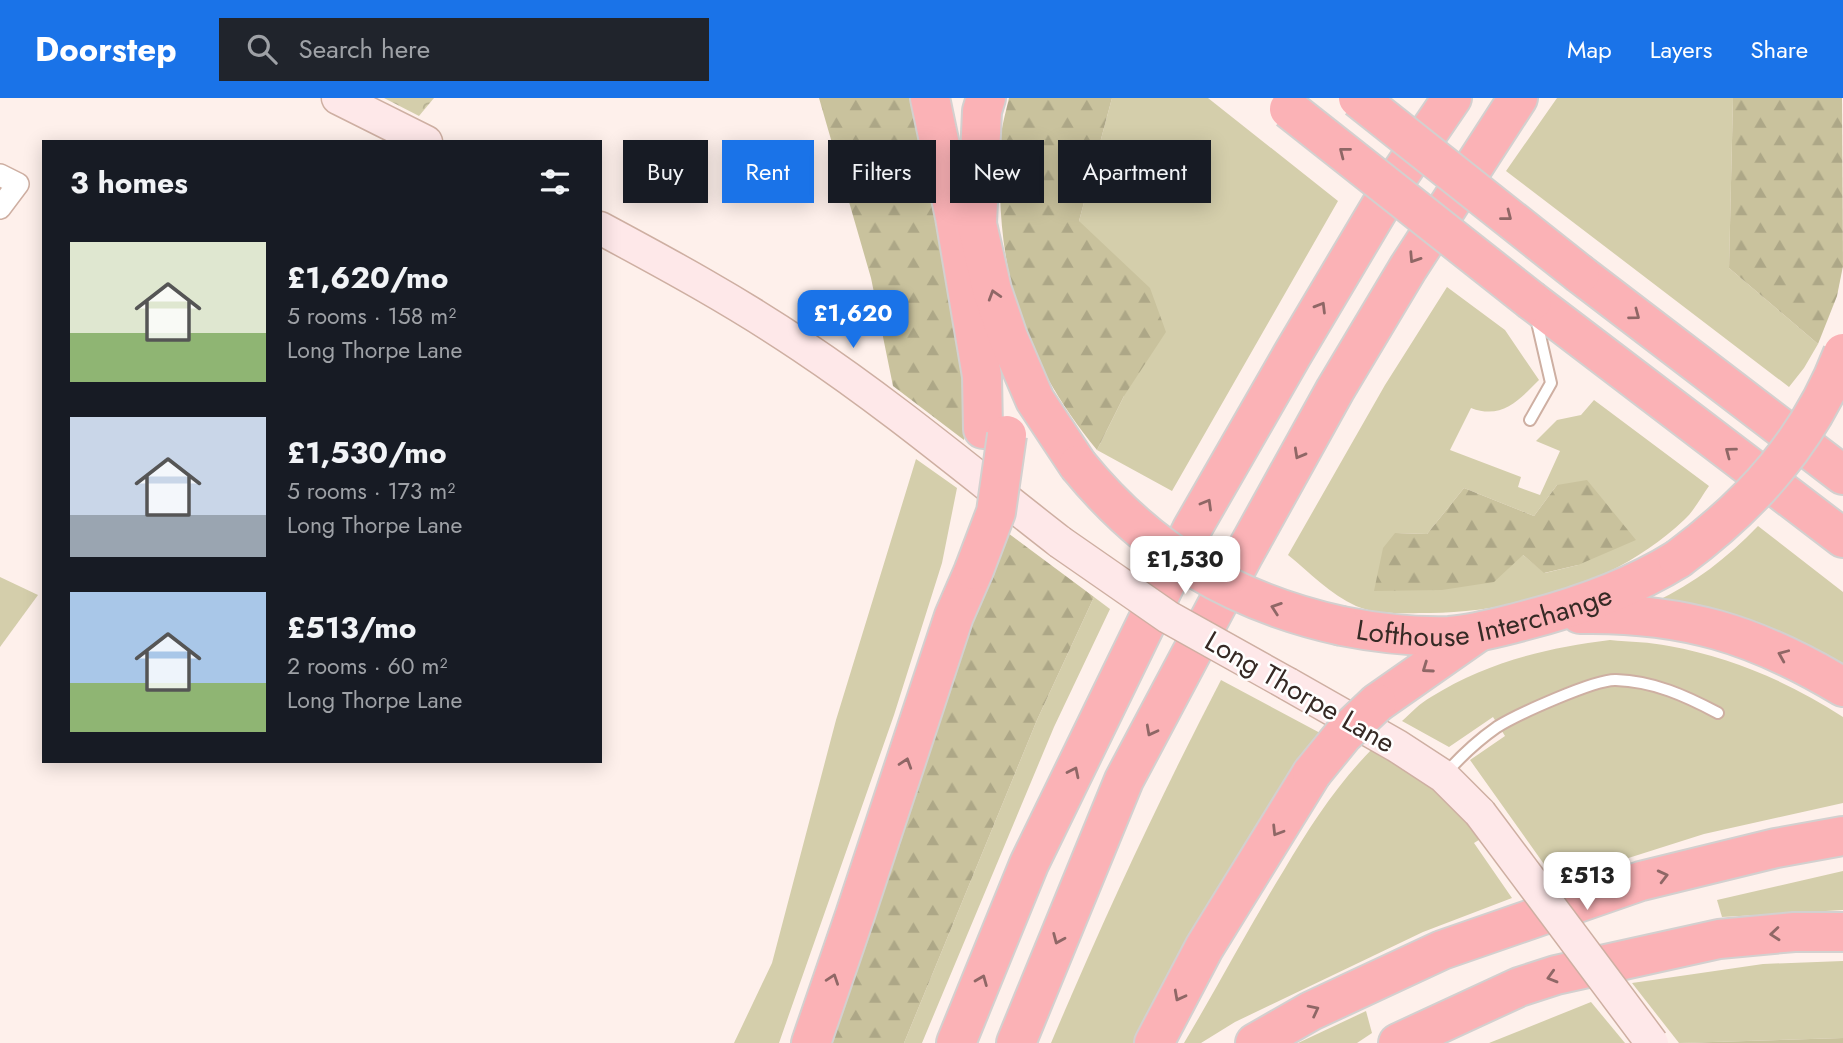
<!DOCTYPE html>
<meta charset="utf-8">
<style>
:root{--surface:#171b24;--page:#20242c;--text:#f1f3f6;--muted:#9ea1a6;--accent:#1a73e8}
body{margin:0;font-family:Jost,sans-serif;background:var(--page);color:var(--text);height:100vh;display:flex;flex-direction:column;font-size:26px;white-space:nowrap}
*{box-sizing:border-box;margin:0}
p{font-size:23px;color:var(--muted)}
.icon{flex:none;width:38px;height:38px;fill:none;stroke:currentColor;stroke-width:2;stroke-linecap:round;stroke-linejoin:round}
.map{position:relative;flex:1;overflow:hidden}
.sheet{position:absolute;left:42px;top:42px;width:560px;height:623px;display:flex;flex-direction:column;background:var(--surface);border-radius:0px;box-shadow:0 4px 18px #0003}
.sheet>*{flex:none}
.top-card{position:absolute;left:623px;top:42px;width:665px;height:63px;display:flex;gap:14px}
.price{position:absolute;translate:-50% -60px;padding:0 16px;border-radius:14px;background:#fff;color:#222;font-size:23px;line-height:46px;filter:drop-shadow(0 2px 4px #0008)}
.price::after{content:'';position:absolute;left:50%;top:42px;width:21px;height:16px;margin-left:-10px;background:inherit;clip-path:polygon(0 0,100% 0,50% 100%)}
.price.active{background:var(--accent);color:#fff}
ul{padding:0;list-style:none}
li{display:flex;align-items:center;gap:21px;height:175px;padding:0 28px}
li span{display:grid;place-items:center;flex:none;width:196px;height:140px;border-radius:0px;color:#555}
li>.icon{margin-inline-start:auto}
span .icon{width:84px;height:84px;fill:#fffc;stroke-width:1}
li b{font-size:30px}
h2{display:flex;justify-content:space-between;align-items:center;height:84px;padding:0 28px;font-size:30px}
.pill{padding:0 24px;border-radius:0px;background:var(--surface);box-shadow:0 4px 18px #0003;font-size:24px;line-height:63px}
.pill.active{background:var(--accent);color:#fff}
header{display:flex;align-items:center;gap:42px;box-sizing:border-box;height:98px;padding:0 35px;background:var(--accent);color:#fff}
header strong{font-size:33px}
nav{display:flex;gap:38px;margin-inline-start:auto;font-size:24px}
.search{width:490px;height:63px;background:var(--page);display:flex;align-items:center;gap:18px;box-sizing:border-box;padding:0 24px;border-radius:0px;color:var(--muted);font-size:26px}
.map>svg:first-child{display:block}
.green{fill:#d4ceab;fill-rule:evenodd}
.forest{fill:url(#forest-firs)}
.park{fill:url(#park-crowns)}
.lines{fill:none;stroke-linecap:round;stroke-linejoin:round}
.service-casing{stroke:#ceafa2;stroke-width:14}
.minor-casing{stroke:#ceafa2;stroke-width:24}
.secondary-casing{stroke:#ceafa2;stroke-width:35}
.motorway-casing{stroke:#d3d0cf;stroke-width:42}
.service{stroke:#fff;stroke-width:10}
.minor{stroke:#fff;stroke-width:21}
.secondary{stroke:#fee8e9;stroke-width:32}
.motorway{stroke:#fbb2b6;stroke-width:38}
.secondary-bridge-casing{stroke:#ceafa2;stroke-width:35;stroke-linecap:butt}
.motorway-bridge-casing{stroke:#d3d0cf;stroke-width:42;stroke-linecap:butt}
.secondary-bridge{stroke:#fee8e9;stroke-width:32}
.motorway-bridge{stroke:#fbb2b6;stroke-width:38}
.oneway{stroke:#8f6766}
.labels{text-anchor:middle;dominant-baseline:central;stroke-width:5;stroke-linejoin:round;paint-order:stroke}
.street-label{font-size:28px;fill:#362a25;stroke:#fff}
</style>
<header>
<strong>Doorstep</strong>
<div class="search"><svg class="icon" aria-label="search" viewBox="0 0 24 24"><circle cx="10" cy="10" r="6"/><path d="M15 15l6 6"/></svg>Search here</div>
<nav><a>Map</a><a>Layers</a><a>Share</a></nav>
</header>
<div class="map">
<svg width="1843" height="945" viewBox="0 0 1843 945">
<defs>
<pattern id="forest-firs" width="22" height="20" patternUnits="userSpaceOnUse" patternTransform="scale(1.75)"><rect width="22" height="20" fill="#c9c29d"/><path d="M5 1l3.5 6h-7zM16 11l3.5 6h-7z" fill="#ada787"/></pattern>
<pattern id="park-crowns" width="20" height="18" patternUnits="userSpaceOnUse" patternTransform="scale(1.75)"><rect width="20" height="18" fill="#d4ceab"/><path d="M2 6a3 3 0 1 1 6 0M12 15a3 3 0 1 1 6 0" fill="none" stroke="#b7b193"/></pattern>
</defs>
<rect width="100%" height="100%" fill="#fef0eb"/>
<g class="green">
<polygon points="1112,0 1208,0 1338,103 1172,393 1097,352 1124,298 1079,123"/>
<polygon points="1557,0 1733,0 1729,170 1818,246 1804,270 1789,289 1506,73"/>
<path d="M1447,189L1505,232L1539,282C1519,302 1502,322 1471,310L1450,352L1521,379L1518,389L1540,397L1560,353L1536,343L1557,322L1581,317L1594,302L1709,388C1701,399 1694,413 1684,422C1616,486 1521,513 1430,515C1408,515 1376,517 1356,508C1331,497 1309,474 1288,457L1385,287ZM1557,387L1578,467L1545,475L1523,457L1395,435L1427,436L1464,390L1534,418Z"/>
<polygon points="916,361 957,390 942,465 894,617 779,945 734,945 772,865 836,622"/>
<path d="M1758,428L1843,494V570L1655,504C1695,485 1727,460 1758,428Z"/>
<polygon points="0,479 38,497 0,549"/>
<polygon points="1094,499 1110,511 1054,629 922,945 904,945 1037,622"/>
<path d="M1610,542C1630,544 1650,544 1669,548C1731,559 1791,585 1843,619V705L1704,736L1556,783L1470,662L1505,638L1493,619L1449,649L1402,623C1411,615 1420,605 1431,599C1487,564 1546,550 1610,542Z"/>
<path d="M1221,582L1322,636L1135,945H1051C1103,822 1159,701 1221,582Z"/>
<path d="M1372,651L1431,687L1461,714L1482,740L1474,745L1512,800L1423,834L1235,924L1201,945H1184C1218,888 1249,829 1284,772C1310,728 1336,688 1372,651Z"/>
<polygon points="1843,773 1843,812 1722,819 1717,802"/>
<polygon points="1843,863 1843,940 1679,945 1632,885 1763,866"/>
<polygon points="1591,904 1625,945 1489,945"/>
<polygon points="1366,913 1372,935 1357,945 1298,945"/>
</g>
<g class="forest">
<polygon points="819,0 917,0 969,316 964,342 893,288 871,180"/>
<path d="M1009,0H1112L1079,123L1150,190L1166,234L1124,298L1097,352C1033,274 1003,197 1000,96C999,82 997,67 999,53C1000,35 1005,17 1009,0Z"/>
<polygon points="1733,0 1842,0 1843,168 1837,198 1818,246 1729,170"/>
<polygon points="1587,382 1636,442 1578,467 1544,475 1523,457 1494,484 1442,492 1374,493 1383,450 1395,435 1427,436 1464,390 1534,418 1557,387"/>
<polygon points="1008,435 1094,499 1037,622 904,945 827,945 984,479 992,482"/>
<polygon points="1843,940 1843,945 1679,945"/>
</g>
<polygon class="park" points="384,0 434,0 419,18"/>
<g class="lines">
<g class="service-casing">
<g id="service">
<polyline points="1530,322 1551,285 1536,220"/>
<path d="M1445,676C1461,658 1477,643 1497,629C1516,617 1595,581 1616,582C1653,583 1686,598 1718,615"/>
</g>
</g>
<g class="minor-casing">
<polyline id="minor" points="0,77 18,86 0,110"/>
</g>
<g class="secondary-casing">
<g id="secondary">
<polyline points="338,0 426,44"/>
<path d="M600,130C669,167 737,204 802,248C892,308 975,378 1060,444"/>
<polyline points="1288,586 1397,648 1443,678 1480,715"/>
</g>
</g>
<g class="motorway-casing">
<g id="motorway">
<polyline points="930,0 955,119 982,278 983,331"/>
<polyline points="986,0 982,13 977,126 992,192 1008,239 1035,302 1078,367"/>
<polyline points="1580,176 1843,377"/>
<polyline points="1532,203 1843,440"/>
<path d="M1580,516C1682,514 1755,536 1843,589"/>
<path id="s1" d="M1342,528C1377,535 1413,539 1449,538C1475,536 1499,529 1523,523C1578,509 1630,491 1678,461"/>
<polyline points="1377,605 1477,535"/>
<polyline points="811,945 855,817 954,518 974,472"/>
<polyline points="956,945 1029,766 1192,431 1292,257 1396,82 1452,0"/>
<polyline points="1016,945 1124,682 1243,458 1335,292 1408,170 1518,0"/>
<polyline points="1154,945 1204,850 1312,675"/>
<polyline points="1255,945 1311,913 1442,852 1641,783 1776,750 1843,738"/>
<polyline points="1398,945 1519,889 1556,877 1719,841 1794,834 1843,834"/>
</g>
</g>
<use href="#service" class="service"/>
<use href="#minor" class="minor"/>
<use href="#secondary" class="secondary"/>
<use href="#motorway" class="motorway"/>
<g class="secondary-bridge-casing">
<g id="secondary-bridge">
<polyline points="1060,444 1168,519 1288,586"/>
<polyline points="1480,715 1652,945"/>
</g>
</g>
<g class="motorway-bridge-casing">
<g id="motorway-bridge">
<polyline points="1358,0 1580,176"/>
<polyline points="1289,11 1532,203"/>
<path d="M1078,367C1149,454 1233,504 1342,528"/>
<path d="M1678,461C1752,406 1810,342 1843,255"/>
<polyline points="974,472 996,414 1007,337"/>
<polyline points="1312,675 1343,637 1377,605"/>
</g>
</g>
<use href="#secondary-bridge" class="secondary-bridge"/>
<use href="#motorway-bridge" class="motorway-bridge"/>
</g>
<defs><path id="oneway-chevron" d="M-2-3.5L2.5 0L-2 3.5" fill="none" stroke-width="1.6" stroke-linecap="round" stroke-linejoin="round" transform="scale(1.75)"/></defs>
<g class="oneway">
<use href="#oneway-chevron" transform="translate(1344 54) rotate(-142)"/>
<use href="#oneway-chevron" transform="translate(1507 118) rotate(38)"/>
<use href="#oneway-chevron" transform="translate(1414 160) rotate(123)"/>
<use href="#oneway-chevron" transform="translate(994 197) rotate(-107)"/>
<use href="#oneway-chevron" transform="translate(1321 209) rotate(-59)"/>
<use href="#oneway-chevron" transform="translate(1635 217) rotate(37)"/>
<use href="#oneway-chevron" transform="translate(1730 354) rotate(-143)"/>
<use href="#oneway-chevron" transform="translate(1299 356) rotate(119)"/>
<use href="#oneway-chevron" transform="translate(1207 406) rotate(-60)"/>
<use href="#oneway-chevron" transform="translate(1276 510) rotate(-161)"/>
<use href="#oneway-chevron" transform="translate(1783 557) rotate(-157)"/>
<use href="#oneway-chevron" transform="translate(1427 570) rotate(145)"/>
<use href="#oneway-chevron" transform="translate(1151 633) rotate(118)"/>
<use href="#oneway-chevron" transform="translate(906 665) rotate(-72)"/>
<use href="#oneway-chevron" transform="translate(1074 674) rotate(-64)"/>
<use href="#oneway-chevron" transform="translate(1277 733) rotate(122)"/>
<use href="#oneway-chevron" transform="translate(1663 778) rotate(-14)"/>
<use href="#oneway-chevron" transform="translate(1775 836) rotate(175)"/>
<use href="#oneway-chevron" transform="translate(1058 841) rotate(113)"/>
<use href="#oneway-chevron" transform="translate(1552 879) rotate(164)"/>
<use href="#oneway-chevron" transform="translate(833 881) rotate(-71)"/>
<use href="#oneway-chevron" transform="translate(982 882) rotate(-68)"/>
<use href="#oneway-chevron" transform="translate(1179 898) rotate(118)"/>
<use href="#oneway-chevron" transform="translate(1314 912) rotate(-27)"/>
</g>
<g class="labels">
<g class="street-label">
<text stroke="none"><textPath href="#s1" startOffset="145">Lofthouse Interchange</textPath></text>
<text transform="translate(1300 594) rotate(30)">Long Thorpe Lane</text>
</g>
</g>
</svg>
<b class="price active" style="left:853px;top:252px">£1,620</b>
<b class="price" style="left:1185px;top:498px">£1,530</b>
<b class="price" style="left:1587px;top:814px">£513</b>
<div class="top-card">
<a class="pill">Buy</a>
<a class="pill active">Rent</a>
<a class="pill">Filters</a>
<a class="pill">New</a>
<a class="pill">Apartment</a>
</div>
<section class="sheet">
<h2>3 homes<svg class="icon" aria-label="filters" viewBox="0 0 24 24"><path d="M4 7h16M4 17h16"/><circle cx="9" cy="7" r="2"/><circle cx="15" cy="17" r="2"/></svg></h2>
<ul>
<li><span style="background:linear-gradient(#dfe7d0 65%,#8fb573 0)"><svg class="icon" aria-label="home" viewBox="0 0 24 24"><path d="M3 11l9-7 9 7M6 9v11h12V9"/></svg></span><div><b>£1,620/mo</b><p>5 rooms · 158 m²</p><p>Long Thorpe Lane</p></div></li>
<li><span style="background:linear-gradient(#c9d6e8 70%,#9aa5b1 0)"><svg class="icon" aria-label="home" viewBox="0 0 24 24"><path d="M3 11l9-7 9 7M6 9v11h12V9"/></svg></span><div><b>£1,530/mo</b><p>5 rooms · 173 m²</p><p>Long Thorpe Lane</p></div></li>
<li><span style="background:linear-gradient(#a9c7e8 65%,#8fb573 0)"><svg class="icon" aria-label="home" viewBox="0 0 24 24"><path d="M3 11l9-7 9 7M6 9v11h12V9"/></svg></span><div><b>£513/mo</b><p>2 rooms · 60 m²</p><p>Long Thorpe Lane</p></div></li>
</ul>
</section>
</div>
